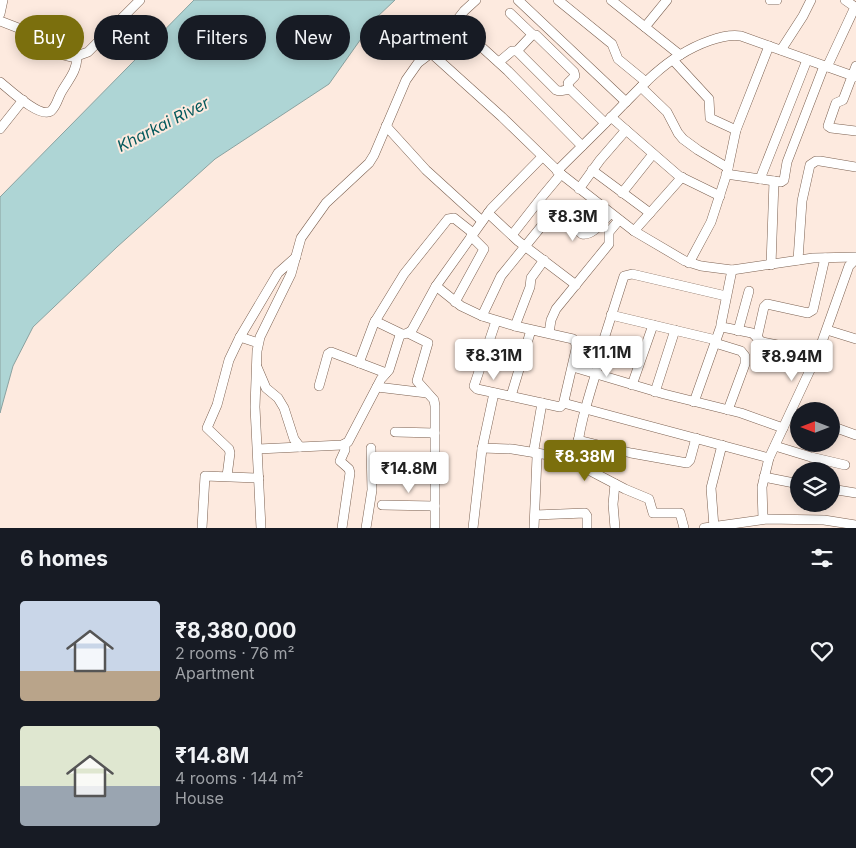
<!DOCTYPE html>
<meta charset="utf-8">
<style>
:root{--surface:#171b24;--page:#20242c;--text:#f1f3f6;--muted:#9ea1a6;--accent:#7b6f0d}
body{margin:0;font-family:Inter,sans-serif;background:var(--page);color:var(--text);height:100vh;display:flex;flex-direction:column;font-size:19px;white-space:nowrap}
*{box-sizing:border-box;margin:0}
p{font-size:16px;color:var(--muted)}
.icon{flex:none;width:28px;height:28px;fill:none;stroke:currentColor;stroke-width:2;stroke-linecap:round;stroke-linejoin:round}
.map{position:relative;height:528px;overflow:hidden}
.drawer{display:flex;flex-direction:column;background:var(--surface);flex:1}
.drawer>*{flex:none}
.guide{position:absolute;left:15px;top:15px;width:500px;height:45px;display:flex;gap:10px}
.needle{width:32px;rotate:270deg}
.fabs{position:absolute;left:790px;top:402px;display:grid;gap:10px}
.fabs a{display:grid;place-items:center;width:50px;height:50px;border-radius:50%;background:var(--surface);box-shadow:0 2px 12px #0003;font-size:25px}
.price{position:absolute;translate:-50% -42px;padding:0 11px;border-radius:5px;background:#fff;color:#222;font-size:16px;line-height:32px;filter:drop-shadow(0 1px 2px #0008)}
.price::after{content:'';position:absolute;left:50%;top:30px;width:15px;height:11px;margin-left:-8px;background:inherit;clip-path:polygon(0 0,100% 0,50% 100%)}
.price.selected{background:var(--accent);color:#fff}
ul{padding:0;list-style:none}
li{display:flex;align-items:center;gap:15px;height:125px;padding:0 20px}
li span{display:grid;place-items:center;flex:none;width:140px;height:100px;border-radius:5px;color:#555}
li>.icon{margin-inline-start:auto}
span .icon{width:60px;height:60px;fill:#fffc;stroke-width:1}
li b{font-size:21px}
h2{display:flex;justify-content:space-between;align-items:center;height:60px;padding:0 20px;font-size:21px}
.chip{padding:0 18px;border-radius:22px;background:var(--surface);box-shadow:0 2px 12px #0003;font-size:18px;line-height:45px}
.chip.selected{background:var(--accent);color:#fff}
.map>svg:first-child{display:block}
.water{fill:#aed5d5;stroke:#8aa2a0}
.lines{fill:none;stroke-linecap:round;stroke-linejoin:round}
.minor-casing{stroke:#7c6151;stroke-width:10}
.minor{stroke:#fff;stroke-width:9}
.labels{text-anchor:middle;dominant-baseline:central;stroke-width:4;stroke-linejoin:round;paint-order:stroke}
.water-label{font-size:16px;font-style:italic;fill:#05595c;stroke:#fdeadf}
</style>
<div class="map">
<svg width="856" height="528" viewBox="0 0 856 528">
<rect width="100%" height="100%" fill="#fdeadf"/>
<polygon class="water" points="194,0 395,0 375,19 329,84 215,159 117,247 33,327 13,366 0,413 0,197"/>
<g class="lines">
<g class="minor-casing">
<g id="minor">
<polyline points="518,0 626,102"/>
<polyline points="558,0 612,44 618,59 646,82"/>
<polyline points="611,0 680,55"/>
<polyline points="770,0 777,0"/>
<polyline points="510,13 533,35"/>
<polyline points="0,14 3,0"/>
<polyline points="0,21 26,31 63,55 71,57 77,56 88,52 140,0"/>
<polyline points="455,23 508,71 582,146"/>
<polyline points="645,27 667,0"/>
<polyline points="781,50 803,16 811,0"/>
<polyline points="517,51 532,35 536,35 574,72 575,76 568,83 569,89"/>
<polyline points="431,53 464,11 476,0"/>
<polyline points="673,60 709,99 710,118 736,130"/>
<path d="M499,62L512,51H517L556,90C562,93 566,88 571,90L605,123"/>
<polyline points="856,66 843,100 836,103 828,126 831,128 856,131"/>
<polyline points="827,67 855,7 845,0"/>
<path d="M0,82C9,89 40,119 51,111C57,106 58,97 62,91C69,79 77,71 77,56"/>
<polyline points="641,87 667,112 678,133 683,139 698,150 728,168"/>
<polyline points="611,117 679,176 720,196"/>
<polyline points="386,126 426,170 482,221"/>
<polyline points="0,129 23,100"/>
<polyline points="542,157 491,209 436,286 461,306 482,316 515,326 573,339 577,345 564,401 567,404 769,458"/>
<polyline points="592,170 650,213"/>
<path d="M557,171C579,149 601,128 622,106C640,88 658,68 680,55C696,45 723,33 741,36L856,77"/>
<polyline points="726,174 781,182 784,180 787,162 824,66"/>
<polyline points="760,179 807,60"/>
<polyline points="579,189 600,160 626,130"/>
<polyline points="622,193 653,154"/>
<polyline points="488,213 518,241 576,285"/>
<polyline points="634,231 682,177"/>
<polyline points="512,235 541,198 561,174"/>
<polyline points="798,260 802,201 810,165 816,161 820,161 856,167"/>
<polyline points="689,263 711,222 727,173 736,130 769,46"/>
<polyline points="771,265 774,181"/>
<polyline points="732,270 721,324 722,327 752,333 762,342 818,353"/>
<polyline points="455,302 484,249 471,236"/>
<polyline points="611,315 716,340"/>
<path d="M482,316L501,276L553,212L557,213L582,234C593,236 603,221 610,214"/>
<polyline points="375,321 402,334"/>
<polyline points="496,321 474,386 477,389 560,407 565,402"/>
<polyline points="515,326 530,287 531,278 544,260"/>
<polyline points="827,330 856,339"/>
<polyline points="738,331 749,291"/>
<polyline points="408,333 428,343 417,381 434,400 435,406 435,528"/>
<polyline points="549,333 551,320 556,309 609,244 609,232 619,220"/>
<polyline points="757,338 764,307 767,304 808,313 813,310 825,258"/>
<polyline points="258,343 240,337 278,273 296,257"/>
<polyline points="715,343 741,351 745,356 745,364 728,410"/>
<polyline points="359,363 374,323 404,274 448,219 454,218 473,233"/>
<polyline points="257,367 266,388 278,398 284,408 294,439 300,447"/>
<polyline points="573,367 664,394 741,413 783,428"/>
<polyline points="632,385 653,325"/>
<polyline points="319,386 328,354 331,352 386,373"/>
<polyline points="377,387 427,393"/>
<polyline points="655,392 675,330"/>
<polyline points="511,396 531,330"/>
<polyline points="694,402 721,326"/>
<polyline points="831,426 856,435"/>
<polyline points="395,432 435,433"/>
<polyline points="578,440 631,453 687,463 690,460 696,438"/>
<polyline points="775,446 811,457 845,465"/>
<polyline points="482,448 512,449 579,460 583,467 625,489 649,499 653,513 680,513 684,528"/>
<polyline points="258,449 342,445 348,442 381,379 389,370 400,335 408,333 412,330 436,286"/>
<path d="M576,459C579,421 593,385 603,349V342L624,276L632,274L726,296"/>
<polyline points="398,469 435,470"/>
<polyline points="227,476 230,453 229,449 207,428 217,405 229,360 240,337"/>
<polyline points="764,477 799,484"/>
<polyline points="831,489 856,493"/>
<polyline points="382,505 435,506"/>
<polyline points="535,515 585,513 587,516 587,528"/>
<polyline points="763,519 762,487 769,458 818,353 849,266 856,259"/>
<polyline points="714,527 711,488 722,445"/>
<polyline points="202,528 205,476 259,478"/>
<polyline points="261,528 255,407 257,351 260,337 291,274 301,238 326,203 369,163 374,155 406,80 418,63 431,53 502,117 561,174 634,231 685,261 701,266 732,270 813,258 856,257"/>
<polyline points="342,528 350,473 349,469 340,461 345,450 345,444"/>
<polyline points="366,528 372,490 371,448"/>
<polyline points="473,528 482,449 494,393"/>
<polyline points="534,528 537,457 534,449 542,403"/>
<polyline points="615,528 613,504 615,484"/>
<polyline points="704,528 767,519 824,520 856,525"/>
</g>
</g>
<use href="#minor" class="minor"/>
</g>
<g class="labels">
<g class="water-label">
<text transform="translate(163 124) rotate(-27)">Kharkai River</text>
</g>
</g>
</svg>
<div class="fabs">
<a><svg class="needle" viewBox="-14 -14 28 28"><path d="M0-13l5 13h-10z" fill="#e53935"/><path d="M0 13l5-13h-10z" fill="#9ea1a6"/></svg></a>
<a><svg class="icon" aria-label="layers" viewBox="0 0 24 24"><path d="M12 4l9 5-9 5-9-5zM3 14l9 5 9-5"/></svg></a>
</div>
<b class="price" style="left:573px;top:242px">₹8.3M</b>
<b class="price" style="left:607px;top:378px">₹11.1M</b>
<b class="price" style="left:494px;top:381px">₹8.31M</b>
<b class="price" style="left:792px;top:382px">₹8.94M</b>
<b class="price selected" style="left:585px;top:482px">₹8.38M</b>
<b class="price" style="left:409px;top:494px">₹14.8M</b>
<div class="guide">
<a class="chip selected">Buy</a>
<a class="chip">Rent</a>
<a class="chip">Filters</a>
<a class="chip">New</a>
<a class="chip">Apartment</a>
</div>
</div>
<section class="drawer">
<h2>6 homes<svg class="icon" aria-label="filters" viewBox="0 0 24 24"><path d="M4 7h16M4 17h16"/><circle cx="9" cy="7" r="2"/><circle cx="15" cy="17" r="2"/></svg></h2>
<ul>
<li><span style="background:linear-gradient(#c9d6e8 70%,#b9a48a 0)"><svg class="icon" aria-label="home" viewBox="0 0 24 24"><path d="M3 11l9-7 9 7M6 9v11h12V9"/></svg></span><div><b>₹8,380,000</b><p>2 rooms · 76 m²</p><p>Apartment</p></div><svg class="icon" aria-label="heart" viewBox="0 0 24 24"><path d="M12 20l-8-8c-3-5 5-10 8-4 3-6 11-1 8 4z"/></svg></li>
<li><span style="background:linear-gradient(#dfe7d0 60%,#9aa5b1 0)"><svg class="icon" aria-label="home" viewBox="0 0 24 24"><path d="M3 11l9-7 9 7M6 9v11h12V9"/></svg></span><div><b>₹14.8M</b><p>4 rooms · 144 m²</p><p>House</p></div><svg class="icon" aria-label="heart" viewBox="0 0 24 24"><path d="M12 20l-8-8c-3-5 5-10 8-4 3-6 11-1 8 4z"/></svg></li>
</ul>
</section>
